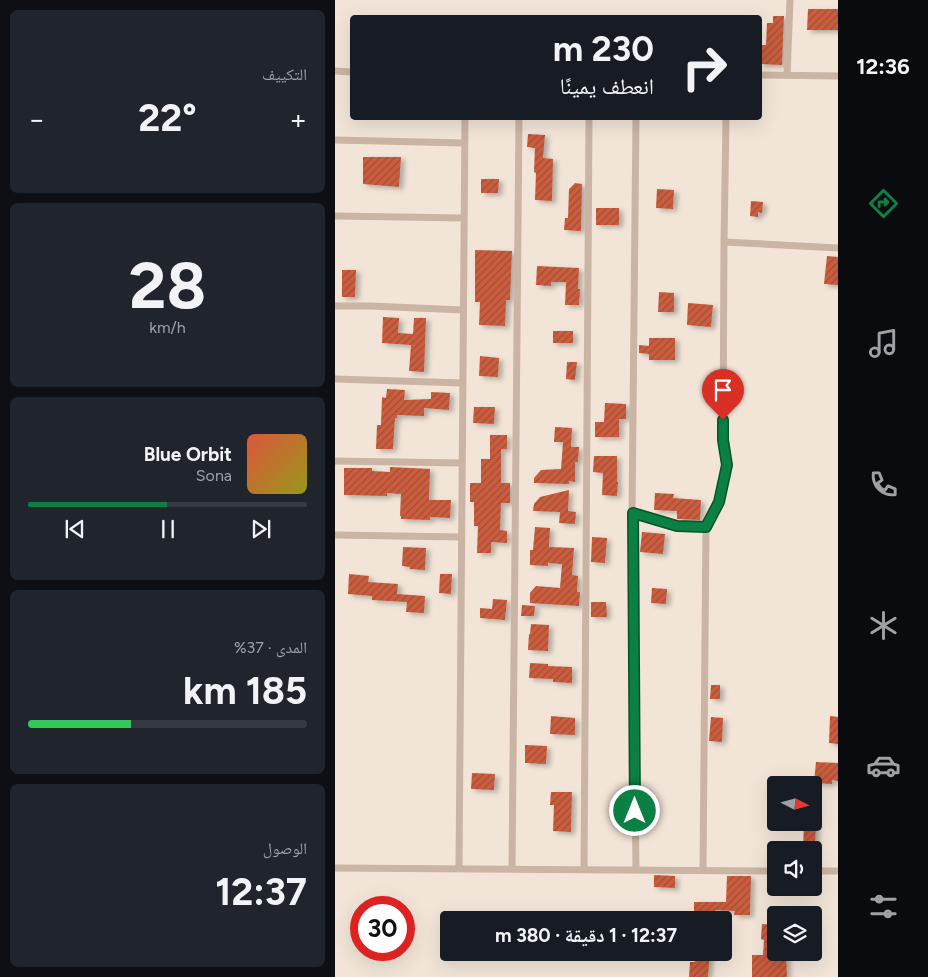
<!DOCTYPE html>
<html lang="ar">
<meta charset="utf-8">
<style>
body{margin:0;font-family:Figtree,"Noto Naskh Arabic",sans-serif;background:#20242c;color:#f1f3f6;direction:rtl;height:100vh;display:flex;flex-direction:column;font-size:19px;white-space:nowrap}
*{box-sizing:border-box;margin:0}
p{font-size:16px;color:#9ea1a6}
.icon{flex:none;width:28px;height:28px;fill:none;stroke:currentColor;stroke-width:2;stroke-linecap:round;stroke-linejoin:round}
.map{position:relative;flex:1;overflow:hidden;direction:ltr}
.side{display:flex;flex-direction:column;gap:10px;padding:10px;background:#0d0f14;width:335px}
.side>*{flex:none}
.banner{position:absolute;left:15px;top:15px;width:412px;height:105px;border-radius:5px;box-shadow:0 5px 20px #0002;direction:rtl;background:#171b24;color:#f1f3f6;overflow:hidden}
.needle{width:32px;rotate:96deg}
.controls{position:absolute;left:432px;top:776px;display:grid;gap:10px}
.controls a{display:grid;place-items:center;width:55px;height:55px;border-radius:5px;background:#171b24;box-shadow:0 5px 20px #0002;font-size:25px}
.speed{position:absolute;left:15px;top:896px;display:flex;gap:10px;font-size:25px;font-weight:700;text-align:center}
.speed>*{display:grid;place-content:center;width:65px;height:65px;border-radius:50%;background:#171b24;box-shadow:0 5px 20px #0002;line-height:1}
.speed .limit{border:8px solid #d22;background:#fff;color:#111}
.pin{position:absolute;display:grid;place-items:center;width:42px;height:42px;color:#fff;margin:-51px -21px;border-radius:50% 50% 50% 0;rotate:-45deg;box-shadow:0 0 5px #0007}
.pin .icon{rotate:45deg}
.me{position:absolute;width:55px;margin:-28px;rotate:0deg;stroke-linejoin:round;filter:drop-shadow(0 0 4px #0008)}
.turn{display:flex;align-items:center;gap:18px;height:105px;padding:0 25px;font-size:22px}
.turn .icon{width:65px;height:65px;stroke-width:2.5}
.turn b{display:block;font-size:35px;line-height:42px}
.big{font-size:38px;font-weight:700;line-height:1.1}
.side .card{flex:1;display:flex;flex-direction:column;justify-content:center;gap:8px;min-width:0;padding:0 18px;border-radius:8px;background:#20242c}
.side .dial{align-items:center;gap:0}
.dial b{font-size:65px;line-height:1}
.song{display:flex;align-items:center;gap:15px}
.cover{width:60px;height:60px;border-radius:8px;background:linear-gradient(135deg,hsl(10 70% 55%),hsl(60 70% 35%))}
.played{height:5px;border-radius:2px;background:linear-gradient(90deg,#0b8043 50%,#363941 50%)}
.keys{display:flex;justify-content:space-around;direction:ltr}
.heat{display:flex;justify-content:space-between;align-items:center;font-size:28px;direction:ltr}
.charge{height:8px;border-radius:4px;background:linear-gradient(90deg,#34c759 37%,#363941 0)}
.trip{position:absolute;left:105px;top:911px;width:292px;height:50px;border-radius:5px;background:#171b24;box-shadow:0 5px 20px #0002;font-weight:700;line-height:50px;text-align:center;direction:rtl}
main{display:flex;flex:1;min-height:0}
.menu{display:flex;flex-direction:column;width:90px;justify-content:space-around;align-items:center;background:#090b0e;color:#9ea1a6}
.menu .icon{width:35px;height:35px}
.menu .selected{color:#0b8043}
.menu b{font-size:22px;color:#f1f3f6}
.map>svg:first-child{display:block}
.building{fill:url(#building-hatch);filter:url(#shadow)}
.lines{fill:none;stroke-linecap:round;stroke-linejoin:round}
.minor{stroke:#cab4a4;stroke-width:7}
.route-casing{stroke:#07532c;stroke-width:12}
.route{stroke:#0b8043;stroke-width:9}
</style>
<main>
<nav class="menu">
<b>12:36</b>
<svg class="icon selected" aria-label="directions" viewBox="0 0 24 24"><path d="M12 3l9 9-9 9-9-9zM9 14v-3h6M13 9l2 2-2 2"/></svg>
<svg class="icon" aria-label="music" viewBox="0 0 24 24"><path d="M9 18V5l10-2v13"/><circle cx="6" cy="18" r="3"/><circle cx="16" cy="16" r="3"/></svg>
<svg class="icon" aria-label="phone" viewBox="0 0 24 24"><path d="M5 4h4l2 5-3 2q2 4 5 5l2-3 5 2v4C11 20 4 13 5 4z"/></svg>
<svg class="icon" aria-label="climate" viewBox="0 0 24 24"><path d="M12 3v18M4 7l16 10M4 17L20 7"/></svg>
<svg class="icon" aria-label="car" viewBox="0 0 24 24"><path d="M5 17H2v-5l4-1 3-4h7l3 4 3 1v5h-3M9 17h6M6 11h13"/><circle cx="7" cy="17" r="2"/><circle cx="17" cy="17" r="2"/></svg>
<svg class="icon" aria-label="filters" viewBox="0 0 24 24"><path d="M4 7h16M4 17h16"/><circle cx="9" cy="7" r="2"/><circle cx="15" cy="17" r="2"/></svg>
</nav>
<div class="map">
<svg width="503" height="977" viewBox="0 0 503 977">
<defs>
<pattern id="building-hatch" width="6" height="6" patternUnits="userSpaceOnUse" patternTransform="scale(1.25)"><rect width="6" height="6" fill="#c95d3e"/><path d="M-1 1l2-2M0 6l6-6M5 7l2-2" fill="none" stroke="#a44d34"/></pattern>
<filter id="shadow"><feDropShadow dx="4" dy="2.5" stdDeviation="2.5" flood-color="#0004"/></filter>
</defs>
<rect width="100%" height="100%" fill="#f2e5d8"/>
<path class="building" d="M473 9H503V30H472Z
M438 16H449L447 65 425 64V45H431L432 23H438Z
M193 134 210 135 208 158 218 159 217 201 200 200 201 173 199 172 200 148 192 147Z
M28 157H66L64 187 28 184Z
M146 179H164L163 193H146Z
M240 183 247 184 246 231 229 230 230 218H233L234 189Z
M322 189 339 190 338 209 321 208Z
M416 201 428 202 427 213 423 212V217L415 216Z
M261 208H284V225H261Z
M140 250 177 251 175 300H171L170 326 144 325 145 302H140Z
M492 256 503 257V285L489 284Z
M202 266 244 268 243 289H245L244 305H230L231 282H216V286L201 285Z
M7 270H21L20 297H7Z
M324 292 339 293V312H323Z
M353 303 378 305 376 327 352 325Z
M48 317 64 318 63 333 78 334 79 318H91L89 372 74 371 76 345 47 343Z
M218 331H238V343H218Z
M314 338H340V360H314V354L304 353V345L314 346Z
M145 356 164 358 163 377 144 376Z
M232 362H242L240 380 231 379Z
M52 389 70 390 69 400 96 399V392L115 393 114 410 89 408V416L62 415V418H60L58 449H41L42 425H46L47 397 51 398Z
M270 403 291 404V419H284V437H260V422H269Z
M139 407H160L159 424 138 423Z
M220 427 237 428 236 447H244L243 462H240V482L234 481V484L199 483V478L206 470 226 469 228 442H219Z
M155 435H172V449H166V483H175V503H166L165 530 172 531V543L156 542V553H142L143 526H139V502H135V483H146V459H155Z
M259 456H282V482H283L282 496 267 495 268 473 258 472Z
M55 467 95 469 94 500H116L115 518 95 517V520L66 519V516H65L66 494 52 493V496L9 495V468H37V471L55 472Z
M234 490 233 511 241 512 240 524 224 523 225 512 198 511 199 504 205 497Z
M320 493 339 494 338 498 366 500 365 520 342 519V511L319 510Z
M200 527 215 528 214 547 239 548 237 575 243 576 242 592H245L244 606 195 603V593L201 586 225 588 227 564 213 563V566L195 565V550H198Z
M307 532 330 534 328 554 305 552Z
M257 537 272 538 270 563 256 562Z
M68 547 91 548 90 570 75 569V567L67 566Z
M14 574 34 576 33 582 63 584 62 594 90 596 89 613 71 612 72 602 37 600V596L13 594Z
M105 574H117L116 594 104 593Z
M317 588 332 589 331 604 316 603Z
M158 599 172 600 170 620 145 618V608L157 609Z
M256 602H271L272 617H256Z
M187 605 200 606 199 616H186Z
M196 624 214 625 213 651 193 650 194 634H195Z
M195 663 213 664V666L237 667V683L218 682V679L194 678Z
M376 685H385V699H375Z
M216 716 240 718V735L215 734Z
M495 716 503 717V744L494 743Z
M376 717 388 718 387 742 374 741Z
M190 745 212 746 211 764 190 763Z
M481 762 503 763V781L497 780V784L479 783Z
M137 773 160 774 159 790 136 789Z
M216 792H237L236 832 218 831 219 805H215Z
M469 822H481L480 850H468Z
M319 875 340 876V888L319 887Z
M392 876H416L415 915H399L400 911 380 910V914H359V902H391Z
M427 924 441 925V955L451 954 452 977H417V955H428L429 940 426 939Z
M360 952H375L373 977H354L355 962H360Z"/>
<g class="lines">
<path class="minor" d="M0 71 18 72
M425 75 503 76
M452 75 455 0
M301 118 297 513 301 870
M0 140 129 143
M0 216 129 218
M389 242 503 248
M0 306H36L128 310
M0 379 128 383
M0 461 127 463
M297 513 342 526 371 527
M0 535 126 537
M0 868 441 871
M124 869 130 118
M177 869 184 118
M249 870 254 118
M368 870 371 527 384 502 392 465 388 440 389 242 391 118
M479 871H503"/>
</g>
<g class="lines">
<defs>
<path id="route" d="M300 811 298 513 342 526 371 527 384 502 392 465 388 440V420"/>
</defs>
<use href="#route" class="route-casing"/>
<use href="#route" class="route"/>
</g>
</svg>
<div class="controls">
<a><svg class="needle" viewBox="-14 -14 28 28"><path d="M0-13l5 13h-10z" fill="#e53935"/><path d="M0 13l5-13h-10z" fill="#9ea1a6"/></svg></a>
<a><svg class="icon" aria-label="sound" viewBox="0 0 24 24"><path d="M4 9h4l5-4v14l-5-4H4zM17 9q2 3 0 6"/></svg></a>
<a><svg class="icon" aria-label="layers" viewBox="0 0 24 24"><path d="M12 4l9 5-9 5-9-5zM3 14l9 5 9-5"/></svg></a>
</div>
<div class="speed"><div class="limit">30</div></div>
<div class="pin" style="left:388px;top:420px;background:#d93025"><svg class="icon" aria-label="arrive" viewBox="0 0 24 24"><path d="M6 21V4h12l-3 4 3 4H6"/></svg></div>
<svg class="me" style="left:300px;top:811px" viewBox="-20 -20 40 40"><circle r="17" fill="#0b8043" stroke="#fff" stroke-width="3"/><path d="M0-11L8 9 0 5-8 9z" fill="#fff"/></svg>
<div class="trip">12:37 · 1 دقيقة · 380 m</div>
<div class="banner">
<div class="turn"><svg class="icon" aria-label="right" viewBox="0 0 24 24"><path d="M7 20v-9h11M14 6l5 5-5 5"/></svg><div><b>230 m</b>انعطف يمينًا</div></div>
</div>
</div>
<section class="side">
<div class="card"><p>التكييف</p>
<div class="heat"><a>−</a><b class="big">22°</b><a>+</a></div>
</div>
<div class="card dial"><b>28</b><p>km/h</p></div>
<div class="card">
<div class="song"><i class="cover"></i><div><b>Blue Orbit</b><p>Sona</p></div></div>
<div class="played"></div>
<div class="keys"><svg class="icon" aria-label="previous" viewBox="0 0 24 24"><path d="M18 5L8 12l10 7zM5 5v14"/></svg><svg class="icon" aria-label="pause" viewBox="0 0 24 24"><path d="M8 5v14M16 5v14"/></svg><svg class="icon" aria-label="next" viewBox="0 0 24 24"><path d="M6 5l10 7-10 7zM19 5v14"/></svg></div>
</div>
<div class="card"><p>المدى · 37%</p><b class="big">185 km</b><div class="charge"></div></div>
<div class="card"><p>الوصول</p><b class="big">12:37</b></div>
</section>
</main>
